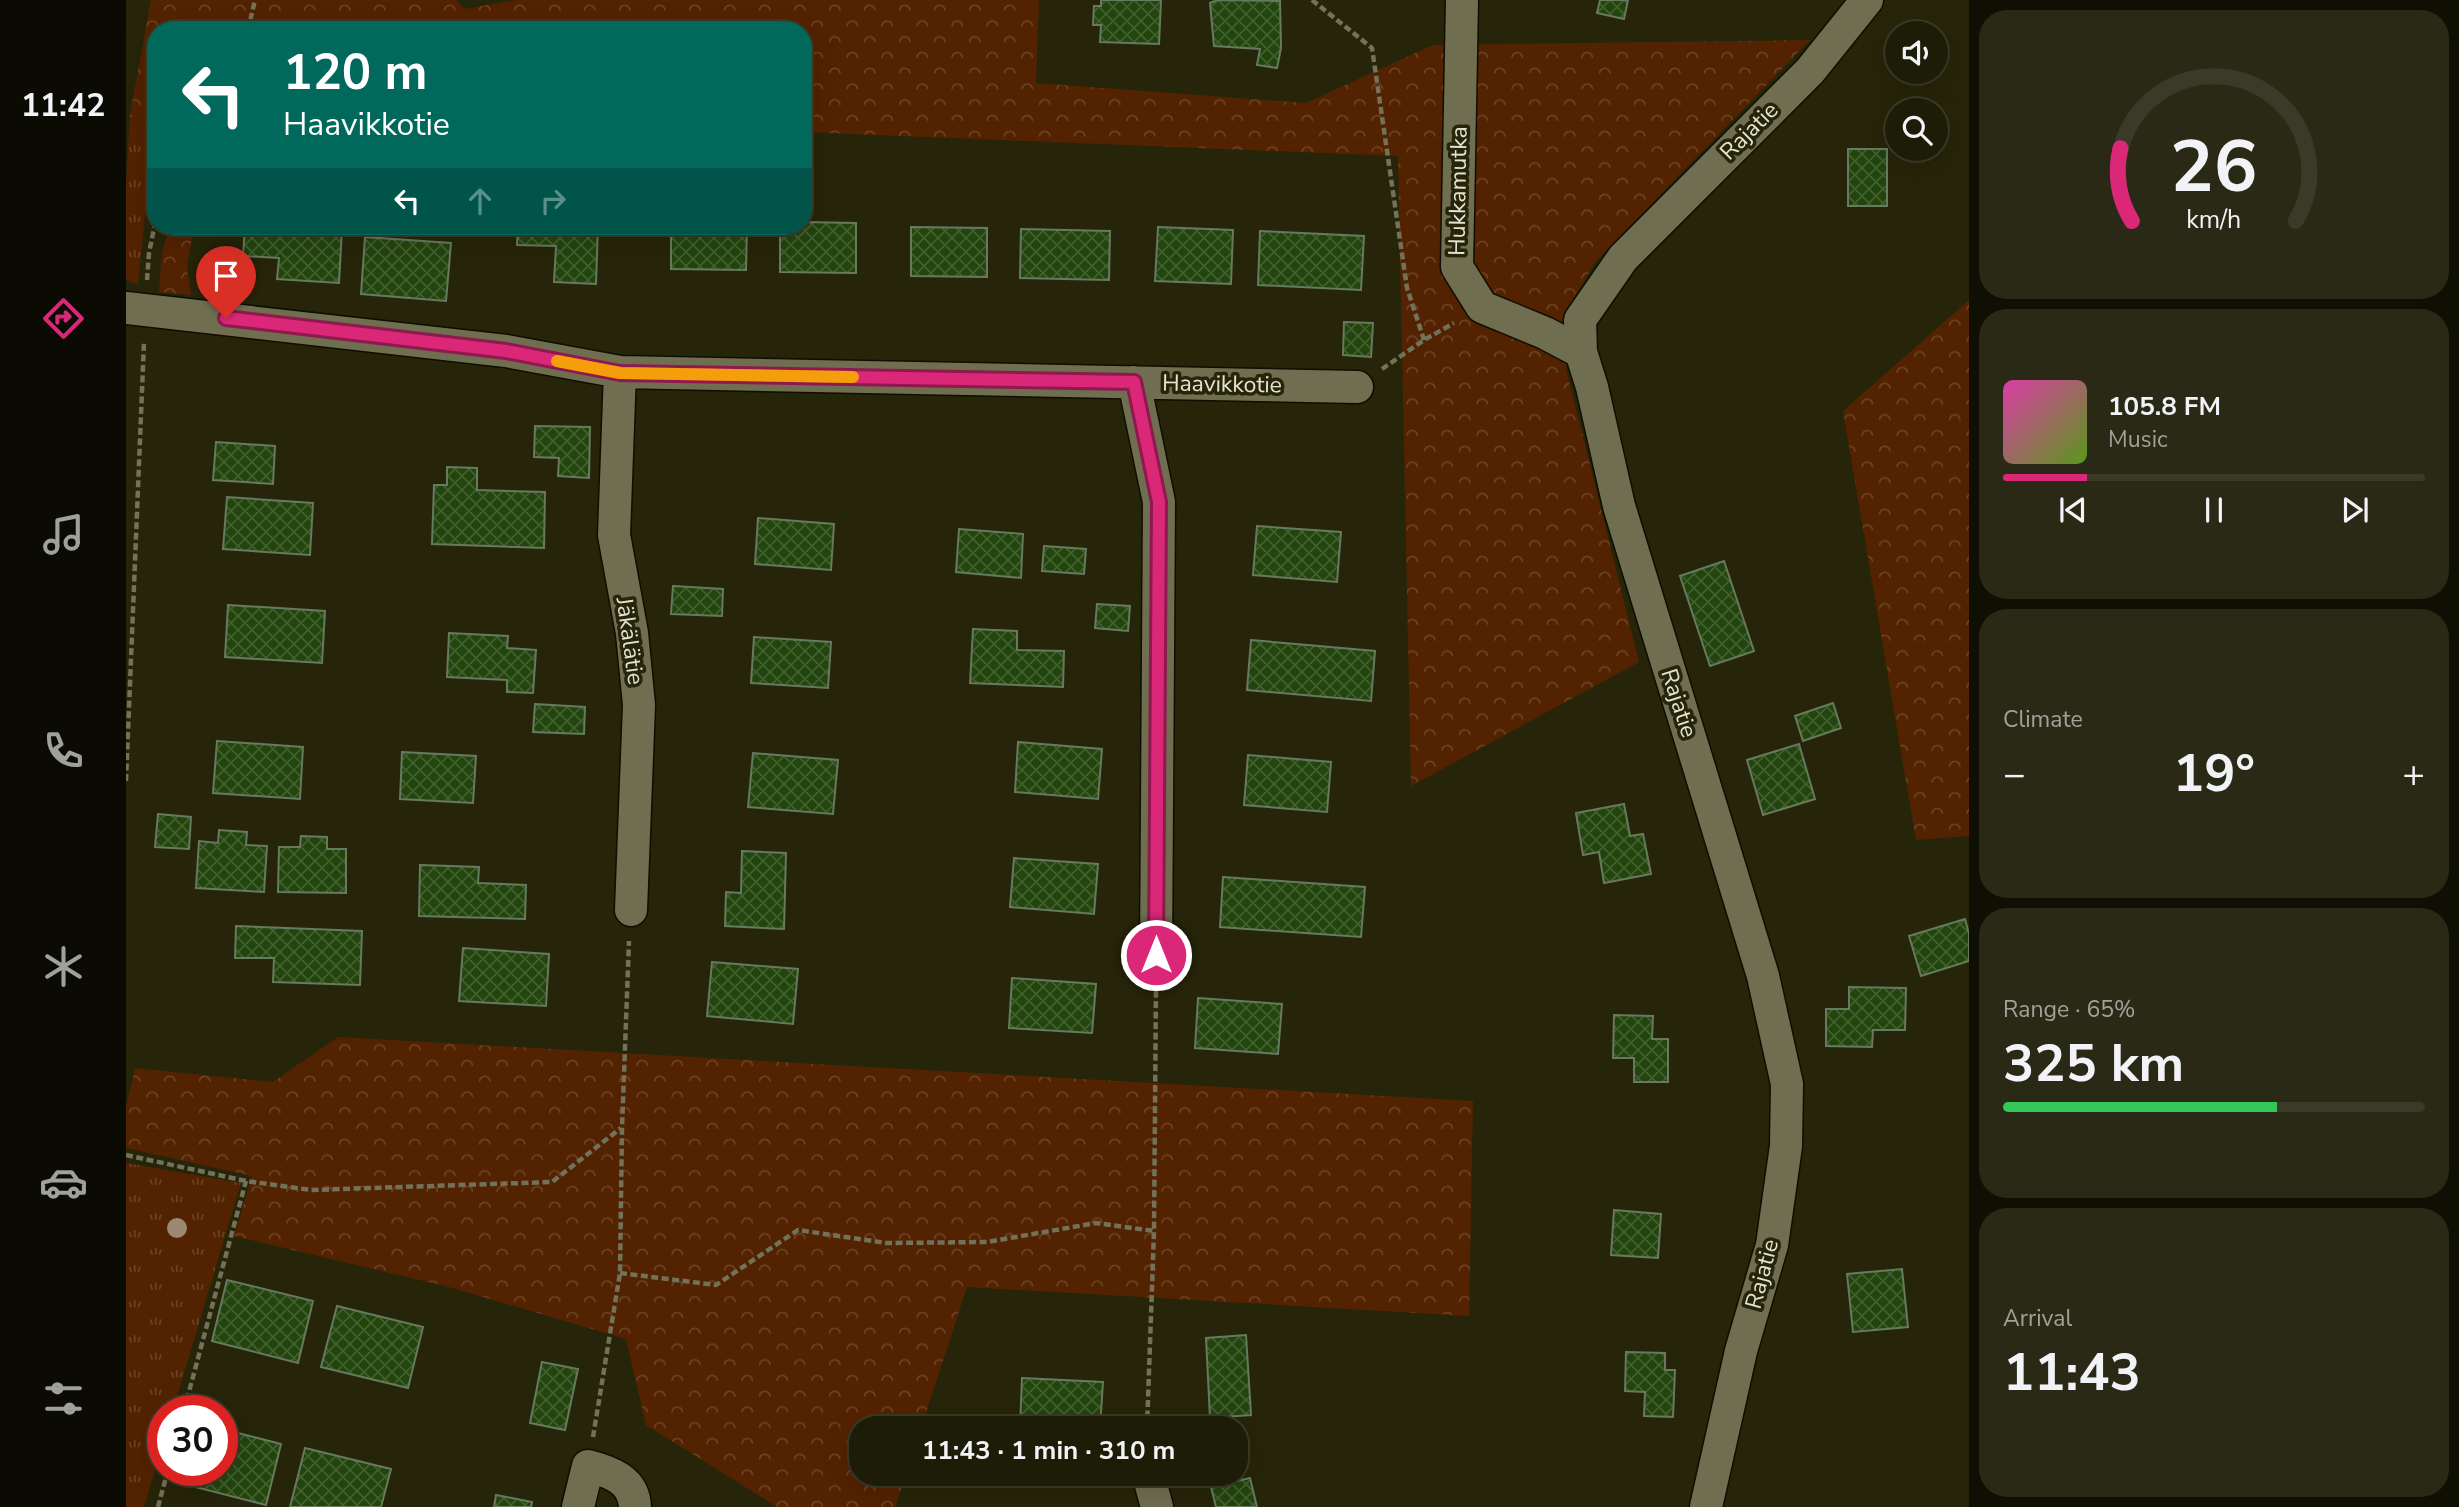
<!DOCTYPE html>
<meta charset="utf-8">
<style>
body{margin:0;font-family:"Nunito Sans",sans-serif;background:#292915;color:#f1f3f6;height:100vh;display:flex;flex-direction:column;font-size:26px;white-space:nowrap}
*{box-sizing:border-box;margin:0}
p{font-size:23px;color:#a0a19b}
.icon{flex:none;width:38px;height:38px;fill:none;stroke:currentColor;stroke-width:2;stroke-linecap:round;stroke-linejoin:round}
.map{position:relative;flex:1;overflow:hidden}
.details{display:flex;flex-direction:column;gap:10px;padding:10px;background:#0f0f04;width:490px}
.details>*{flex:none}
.guide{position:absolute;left:21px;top:21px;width:665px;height:214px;border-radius:28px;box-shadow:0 7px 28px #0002,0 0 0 2px #3a3a28;background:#00695c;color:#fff;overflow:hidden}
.buttons{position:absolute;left:1759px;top:21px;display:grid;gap:14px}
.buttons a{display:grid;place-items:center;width:63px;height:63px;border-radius:50%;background:#1c1c07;box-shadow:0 7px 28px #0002,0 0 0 2px #3a3a28;font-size:35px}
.speed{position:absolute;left:21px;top:1395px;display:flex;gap:14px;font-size:35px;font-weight:700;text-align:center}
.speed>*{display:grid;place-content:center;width:91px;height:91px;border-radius:50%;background:#1c1c07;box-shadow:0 7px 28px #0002,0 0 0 2px #3a3a28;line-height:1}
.speed .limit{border:10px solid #d22;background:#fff;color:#111}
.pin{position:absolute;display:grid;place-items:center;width:60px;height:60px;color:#fff;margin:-72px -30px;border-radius:50% 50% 50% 0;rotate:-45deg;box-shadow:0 0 7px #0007}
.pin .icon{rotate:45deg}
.me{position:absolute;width:77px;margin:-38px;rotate:0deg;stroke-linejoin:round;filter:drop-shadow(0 0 5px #0008)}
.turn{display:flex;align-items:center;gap:24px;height:147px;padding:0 21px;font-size:32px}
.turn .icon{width:91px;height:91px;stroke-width:2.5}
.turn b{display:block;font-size:49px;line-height:60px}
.lanes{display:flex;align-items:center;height:66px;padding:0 21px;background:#0003;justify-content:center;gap:35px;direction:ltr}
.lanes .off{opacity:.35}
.big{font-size:52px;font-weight:700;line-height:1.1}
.details .tile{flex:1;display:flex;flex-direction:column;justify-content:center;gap:10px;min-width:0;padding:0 24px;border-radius:28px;background:#292915}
.details .dial{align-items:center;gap:0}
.dial svg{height:182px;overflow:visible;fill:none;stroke:#3a3a28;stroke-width:7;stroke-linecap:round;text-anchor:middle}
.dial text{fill:#f1f3f6;stroke:none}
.song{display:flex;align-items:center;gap:21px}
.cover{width:84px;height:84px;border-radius:10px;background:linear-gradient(135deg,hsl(320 70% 55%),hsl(90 70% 35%))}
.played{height:7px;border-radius:4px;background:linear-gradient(90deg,#db2777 20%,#3a3a28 20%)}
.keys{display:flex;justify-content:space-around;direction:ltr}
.heat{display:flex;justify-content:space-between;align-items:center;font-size:38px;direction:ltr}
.charge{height:10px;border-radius:5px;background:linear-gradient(90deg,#34c759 65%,#3a3a28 0)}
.trip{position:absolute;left:723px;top:1416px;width:399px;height:70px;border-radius:28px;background:#1c1c07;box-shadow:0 7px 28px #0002,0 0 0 2px #3a3a28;font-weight:700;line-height:70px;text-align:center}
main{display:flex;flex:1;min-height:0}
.tabs{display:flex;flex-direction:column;width:126px;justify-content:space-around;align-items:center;background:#0b0b03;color:#a0a19b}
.tabs .icon{width:49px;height:49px}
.tabs .active{color:#db2777}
.tabs b{font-size:32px;color:#f1f3f6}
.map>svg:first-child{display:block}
.grass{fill:url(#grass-tufts)}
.forest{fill:url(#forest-crowns)}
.building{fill:url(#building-cross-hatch);stroke:#67795f;stroke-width:2}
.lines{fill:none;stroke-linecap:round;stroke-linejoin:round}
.minor-casing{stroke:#0f0e00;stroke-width:35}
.path{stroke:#72725a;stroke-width:4.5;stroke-dasharray:7 3.5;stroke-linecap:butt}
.minor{stroke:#6f6e51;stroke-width:32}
.tree{fill:#9d8972}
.route-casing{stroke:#8e194d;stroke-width:18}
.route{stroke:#db2777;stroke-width:12}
.slow{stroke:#f59e0b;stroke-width:12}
.labels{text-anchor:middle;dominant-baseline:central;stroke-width:7;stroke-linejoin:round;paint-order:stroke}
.street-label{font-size:23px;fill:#e3e3d2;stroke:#262509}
</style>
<main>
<nav class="tabs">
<b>11:42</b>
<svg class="icon active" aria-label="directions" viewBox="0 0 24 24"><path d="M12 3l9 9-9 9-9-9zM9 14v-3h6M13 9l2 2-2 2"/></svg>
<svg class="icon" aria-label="music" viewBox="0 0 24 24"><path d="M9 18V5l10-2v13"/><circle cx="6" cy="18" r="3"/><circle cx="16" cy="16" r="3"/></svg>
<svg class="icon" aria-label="phone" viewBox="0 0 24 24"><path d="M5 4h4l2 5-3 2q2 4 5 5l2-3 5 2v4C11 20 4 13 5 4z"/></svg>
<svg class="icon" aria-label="climate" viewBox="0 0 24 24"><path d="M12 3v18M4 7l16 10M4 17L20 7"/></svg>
<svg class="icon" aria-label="car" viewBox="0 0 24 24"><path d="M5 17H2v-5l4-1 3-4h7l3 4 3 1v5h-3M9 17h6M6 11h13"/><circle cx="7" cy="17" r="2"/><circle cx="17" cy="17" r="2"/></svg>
<svg class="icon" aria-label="filters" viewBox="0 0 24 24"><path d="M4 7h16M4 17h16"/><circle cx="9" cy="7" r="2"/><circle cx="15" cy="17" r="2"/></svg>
</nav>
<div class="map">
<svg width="1843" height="1507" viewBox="0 0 1843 1507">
<defs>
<pattern id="grass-tufts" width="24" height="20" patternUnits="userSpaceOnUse" patternTransform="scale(1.75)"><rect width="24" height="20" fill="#532200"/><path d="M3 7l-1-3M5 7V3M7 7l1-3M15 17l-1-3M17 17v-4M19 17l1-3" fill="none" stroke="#6c4224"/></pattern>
<pattern id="forest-crowns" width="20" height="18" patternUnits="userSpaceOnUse" patternTransform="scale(1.75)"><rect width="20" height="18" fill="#532200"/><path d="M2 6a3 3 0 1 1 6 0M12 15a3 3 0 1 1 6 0" fill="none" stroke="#6c4224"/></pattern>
<pattern id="building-cross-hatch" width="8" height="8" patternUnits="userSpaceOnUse" patternTransform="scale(1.75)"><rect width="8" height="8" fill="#22440d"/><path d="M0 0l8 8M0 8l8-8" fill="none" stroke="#425f2f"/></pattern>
</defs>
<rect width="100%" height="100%" fill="#262509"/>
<path class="grass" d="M4 114 30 130V184L19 214 12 284 4 282 0 278V183Z
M0 1163 115 1183 47 1410H37V1444L18 1507H0Z"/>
<path class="forest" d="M25 0H330L339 9 390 0H913L910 83 1180 103 1307 45 1684 40 1469 262 1445 303 1440 369 1513 662 1285 786 1272 156 677 132V30H30V130L4 114Z
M44 226H68L61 267 65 295 33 292 36 252Z
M1843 300V836L1790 840 1717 411Z
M212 1037 1347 1101 1343 1316 841 1287 795 1428H735V1474H780L769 1507H651L520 1425 500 1339 323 1287 108 1236 126 1176 0 1148V1107L9 1068 147 1082Z"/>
<path class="building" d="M975 0H1035L1033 44 974 42 975 25H967L968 6H975Z
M1091 0 1154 1 1155 48 1151 68 1131 65 1134 49 1088 46 1084 3Z
M1474 0H1502L1498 19 1471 13Z
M1722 149H1761V206H1722Z
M677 222 730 223V273L654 272V226H677Z
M119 226 216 228 213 283 151 279 153 258 117 256Z
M392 226H472L470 284 428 282 430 246 391 245Z
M545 226H621L620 270 545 269Z
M785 227 861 228V277L785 276Z
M1032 227 1107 230 1105 284 1029 281Z
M895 229 984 231 983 280 894 278Z
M1134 231 1238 236 1235 290 1132 285Z
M239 237 325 243 320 301 235 294Z
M1218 322 1247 323 1245 357 1217 355Z
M409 426 464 427 463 478 432 476 433 458 408 457Z
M90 442 149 446 147 484 87 480Z
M321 467 351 468V490L419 492 418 548 306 544 308 485H321Z
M101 497 187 503 184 555 97 549Z
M632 518 708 524 705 570 629 564Z
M1131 526 1215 532 1211 582 1127 575Z
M833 529 897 534 895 578 830 572Z
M918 546 960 549 958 574 916 571Z
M1598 561 1628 651 1584 666 1554 576Z
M547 586 597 589 596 616 545 614Z
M971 604 1004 606 1002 631 969 628Z
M102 605 199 611 196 663 99 657Z
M847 629 891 631V650L938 651 937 687 844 683Z
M323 633 382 636 381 648 410 650 407 693 381 692V680L321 677Z
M628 637 705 642 702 688 625 683Z
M1125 640 1249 651 1245 701 1121 690Z
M1707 703 1715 728 1677 741 1669 716Z
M409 704 459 707 458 734 407 732Z
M91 741 177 747 174 799 87 793Z
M892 742 976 749 972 799 889 792Z
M1673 744 1689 799 1637 815 1621 760Z
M276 752 350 756 347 803 274 799Z
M627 753 712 760 707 814 622 807Z
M1122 755 1205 762 1201 812 1118 805Z
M1498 804 1504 836 1517 834 1525 874 1478 883 1473 852 1457 855 1450 813Z
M32 814 65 817 63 849 29 847Z
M93 830 121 832 120 845 141 846 138 892 70 888 73 841 92 843Z
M175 836 201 837V849H220V893L152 892 153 847H174Z
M616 851 660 853 658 929 599 926 600 892 615 893Z
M888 858 972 864 968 914 884 907Z
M294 865 353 867 352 883 400 885 399 919 293 916Z
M1097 877 1239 887 1235 937 1094 927Z
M1839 919 1843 934V961L1795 976 1783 936Z
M110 926 236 931 234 985 147 982 148 958H109Z
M337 948 423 954 420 1006 333 1001Z
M586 962 672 969 667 1024 581 1016Z
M886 978 970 984 966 1033 883 1028Z
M1723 987 1780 988 1779 1030H1747L1746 1047 1700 1046V1009H1723Z
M1072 998 1156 1004 1152 1054 1069 1048Z
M1488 1015 1527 1016 1526 1039H1542V1082H1508V1058H1487Z
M1488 1210 1535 1214 1532 1258 1485 1255Z
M1776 1269 1782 1327 1727 1332 1721 1274Z
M101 1280 187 1301 172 1363 86 1341Z
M211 1306 297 1327 282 1388 195 1367Z
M1120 1335 1125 1415 1084 1418 1080 1338Z
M1500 1352 1539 1353V1370H1549L1547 1417 1518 1416 1519 1392 1499 1391Z
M416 1362 452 1369 439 1430 404 1423Z
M896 1378 977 1382 974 1428H894Z
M96 1429 155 1444 140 1505 54 1483 57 1470H96Z
M179 1448 265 1469 255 1507H164Z
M1124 1478 1131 1507H1090L1085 1487Z
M370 1495 406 1502 405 1507H368Z"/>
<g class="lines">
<defs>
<path id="minor" d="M1336 0 1331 267 1356 307 1419 333 1455 352
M0 308 380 351 494 372 1231 387
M494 372 488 535 506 633 513 705 505 910
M1008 382 1033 502 1030 955
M1022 1474 1031 1507
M452 1507 462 1466C485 1472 508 1480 509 1507
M1580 1507 1615 1351 1646 1245 1660 1146 1661 1084 1637 976 1493 506 1466 387 1455 352 1454 320 1497 258 1684 71 1741 0"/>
</defs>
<use href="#minor" class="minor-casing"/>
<path class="path" d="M1186 0 1246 48 1281 288 1298 340
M122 30 129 0
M21 280 23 253 30 219
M1256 369 1298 340 1328 323
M0 781 18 342
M0 1155 120 1181 185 1190 426 1182 495 1128
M494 1273 590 1285 672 1230 760 1243 861 1242 970 1223 1028 1231
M58 1410 120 1181
M1021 1428 1028 1231 1030 985
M467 1437 494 1273 496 1128 503 941
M32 1507 42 1470"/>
<use href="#minor" class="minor"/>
</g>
<circle class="tree" cx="51" cy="1228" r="10"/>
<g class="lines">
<defs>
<path id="route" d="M100 318 380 351 494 373 1008 382 1033 502 1030 955"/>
</defs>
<use href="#route" class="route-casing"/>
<use href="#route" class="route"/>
<path class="slow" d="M431 361 494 373 727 377"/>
</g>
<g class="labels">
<g class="street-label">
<text transform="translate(1623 131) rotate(-45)">Rajatie</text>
<text transform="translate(1332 191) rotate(-89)">Hukkamutka</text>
<text transform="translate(1096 384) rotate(1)">Haavikkotie</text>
<text transform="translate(504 641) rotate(82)">Jäkälätie</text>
<text transform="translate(1553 703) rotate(72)">Rajatie</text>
<text transform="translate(1636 1274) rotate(-75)">Rajatie</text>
</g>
</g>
</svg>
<div class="buttons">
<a><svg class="icon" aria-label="sound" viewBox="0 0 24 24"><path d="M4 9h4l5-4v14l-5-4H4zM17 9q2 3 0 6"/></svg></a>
<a><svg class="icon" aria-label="search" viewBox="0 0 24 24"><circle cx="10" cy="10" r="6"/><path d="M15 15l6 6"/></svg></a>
</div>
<div class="speed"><div class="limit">30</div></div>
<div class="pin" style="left:100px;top:318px;background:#d93025"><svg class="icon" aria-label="arrive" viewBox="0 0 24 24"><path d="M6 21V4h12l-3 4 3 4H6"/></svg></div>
<svg class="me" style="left:1030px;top:955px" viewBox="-20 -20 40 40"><circle r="17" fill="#db2777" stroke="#fff" stroke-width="3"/><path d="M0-11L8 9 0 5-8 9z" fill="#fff"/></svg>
<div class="trip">11:43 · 1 min · 310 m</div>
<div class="guide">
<div class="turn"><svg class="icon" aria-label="left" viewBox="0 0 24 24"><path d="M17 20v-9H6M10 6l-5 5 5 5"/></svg><div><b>120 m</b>Haavikkotie</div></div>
<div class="lanes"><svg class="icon" aria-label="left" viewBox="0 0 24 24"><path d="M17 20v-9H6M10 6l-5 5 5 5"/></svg><svg class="icon off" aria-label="ahead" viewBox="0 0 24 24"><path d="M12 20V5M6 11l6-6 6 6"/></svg><svg class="icon off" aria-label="right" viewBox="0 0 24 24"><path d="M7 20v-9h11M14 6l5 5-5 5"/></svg></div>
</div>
</div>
<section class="details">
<div class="tile dial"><svg viewBox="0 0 100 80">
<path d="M14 69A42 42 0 1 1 86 69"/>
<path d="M14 69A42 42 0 0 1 9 37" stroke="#db2777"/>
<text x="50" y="56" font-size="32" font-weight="700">26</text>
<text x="50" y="72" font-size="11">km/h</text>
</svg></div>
<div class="tile">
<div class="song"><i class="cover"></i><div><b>105.8 FM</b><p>Music</p></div></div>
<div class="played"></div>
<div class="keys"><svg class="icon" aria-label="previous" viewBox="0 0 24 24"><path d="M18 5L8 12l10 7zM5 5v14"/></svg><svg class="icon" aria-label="pause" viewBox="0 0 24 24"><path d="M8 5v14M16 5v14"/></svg><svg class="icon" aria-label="next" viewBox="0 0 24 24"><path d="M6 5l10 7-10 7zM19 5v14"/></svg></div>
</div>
<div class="tile"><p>Climate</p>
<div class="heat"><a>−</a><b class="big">19°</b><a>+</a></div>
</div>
<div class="tile"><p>Range · 65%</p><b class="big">325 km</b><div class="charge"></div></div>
<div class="tile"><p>Arrival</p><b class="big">11:43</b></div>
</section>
</main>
